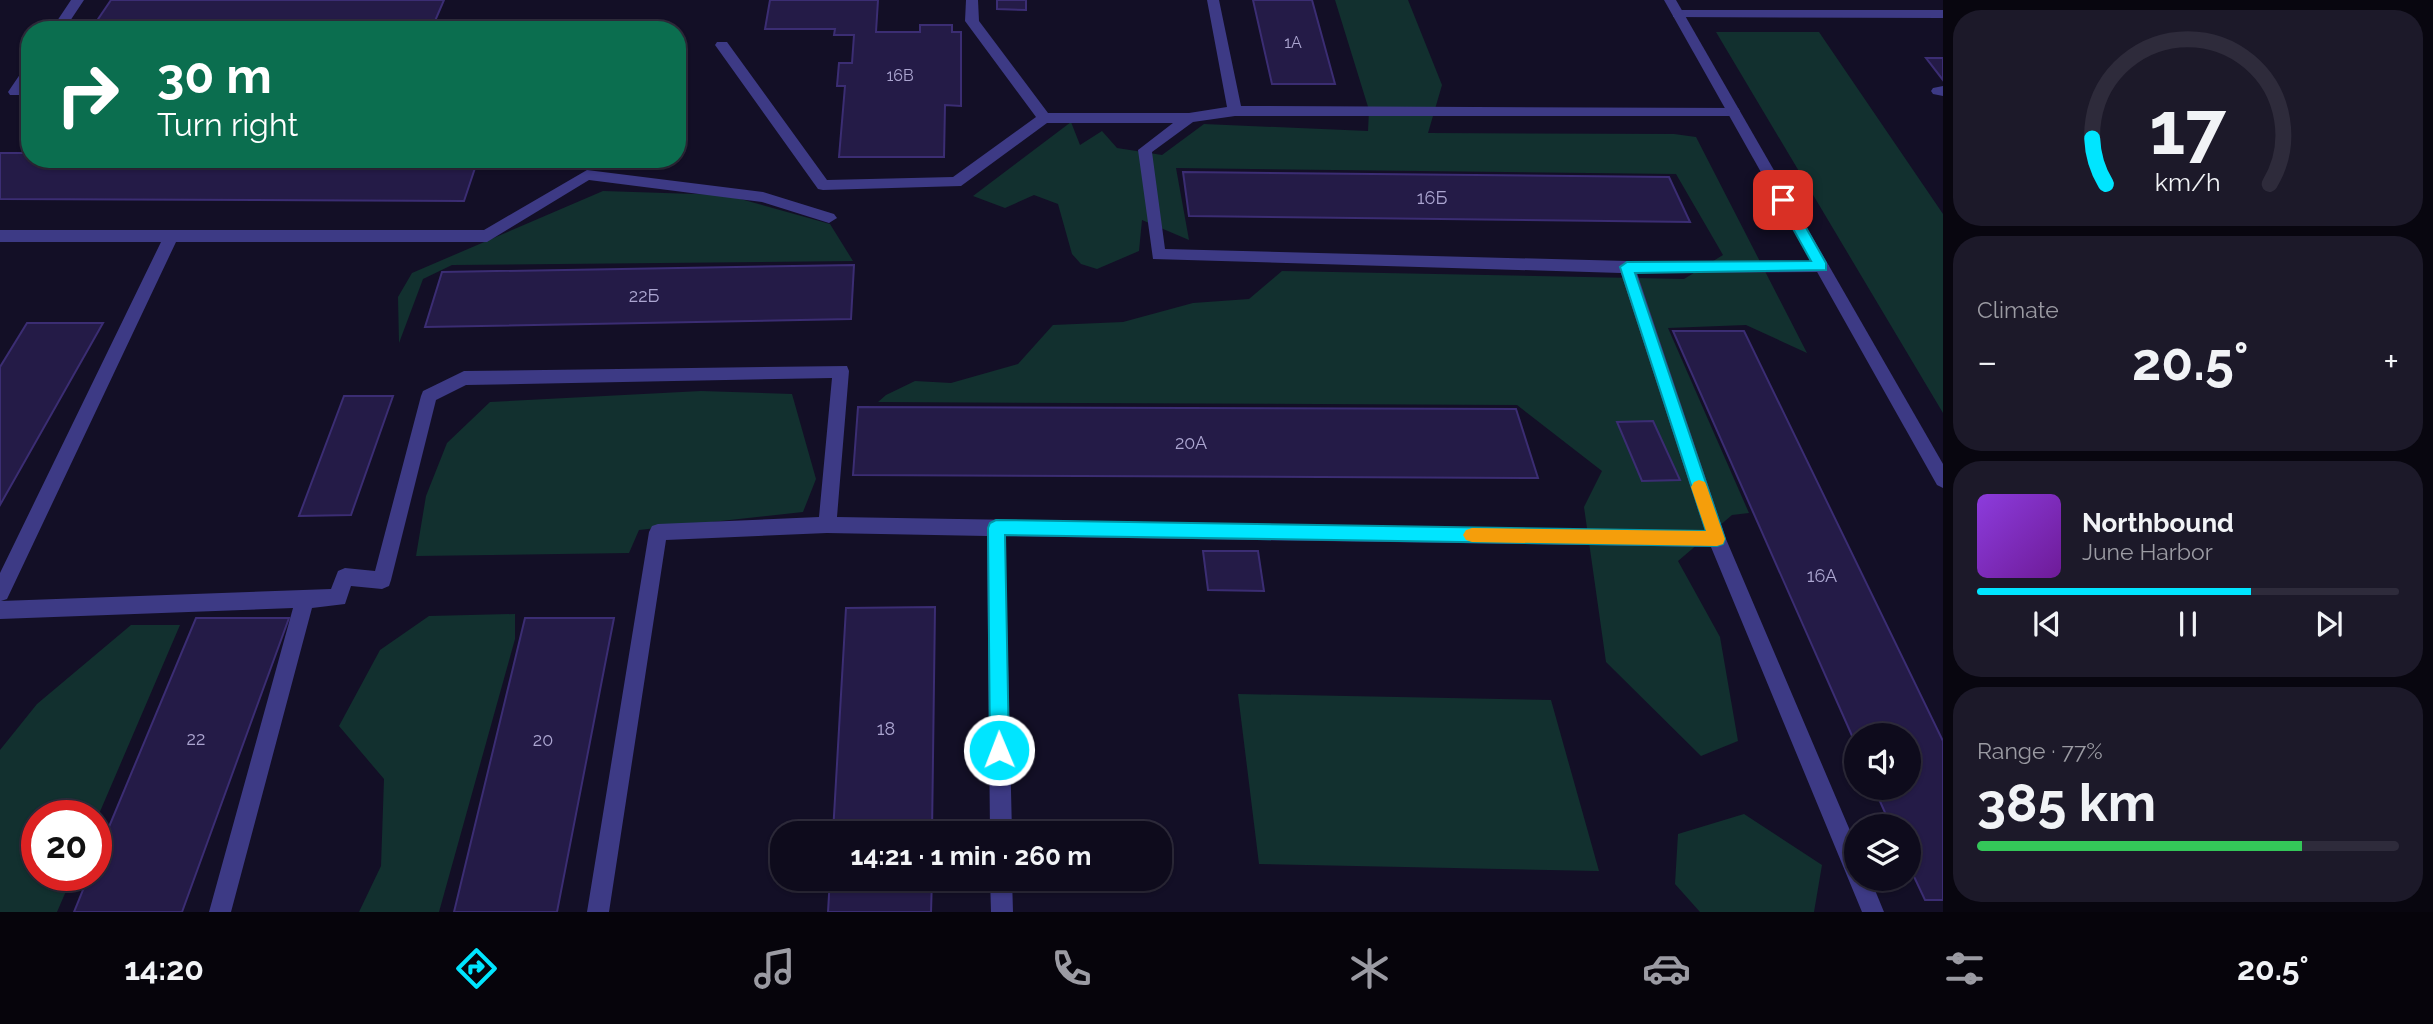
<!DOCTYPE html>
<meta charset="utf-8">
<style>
body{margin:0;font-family:Raleway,sans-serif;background:#1c1929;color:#f1f3f6;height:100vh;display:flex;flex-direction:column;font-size:26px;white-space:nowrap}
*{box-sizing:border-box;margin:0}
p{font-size:23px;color:#9b9ba3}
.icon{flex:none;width:38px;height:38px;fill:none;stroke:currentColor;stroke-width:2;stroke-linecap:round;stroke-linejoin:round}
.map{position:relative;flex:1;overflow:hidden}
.sheet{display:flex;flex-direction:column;gap:10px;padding:10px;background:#08060f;width:490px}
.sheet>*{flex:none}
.guide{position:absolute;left:21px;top:21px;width:665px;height:147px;border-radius:28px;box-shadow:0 2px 5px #0004,0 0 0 2px #2e2b3b;background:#0b6e4f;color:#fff;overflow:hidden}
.buttons{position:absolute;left:1844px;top:723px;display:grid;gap:14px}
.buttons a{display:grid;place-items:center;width:77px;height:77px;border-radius:50%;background:#0e0b1c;box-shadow:0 2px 5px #0004,0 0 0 2px #2e2b3b;font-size:35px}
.speed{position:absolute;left:21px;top:800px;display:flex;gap:14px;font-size:35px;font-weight:700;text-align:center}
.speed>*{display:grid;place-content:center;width:91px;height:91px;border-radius:50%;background:#0e0b1c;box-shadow:0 2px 5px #0004,0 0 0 2px #2e2b3b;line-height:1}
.speed .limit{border:10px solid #d22;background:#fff;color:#111}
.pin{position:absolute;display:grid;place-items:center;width:60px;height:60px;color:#fff;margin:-30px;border-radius:14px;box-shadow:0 4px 10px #0006}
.me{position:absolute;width:77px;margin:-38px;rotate:359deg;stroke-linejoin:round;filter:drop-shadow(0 0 5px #0008)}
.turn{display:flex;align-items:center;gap:24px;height:147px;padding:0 21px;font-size:32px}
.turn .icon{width:91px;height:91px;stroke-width:2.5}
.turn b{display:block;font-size:49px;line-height:60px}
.big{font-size:52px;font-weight:700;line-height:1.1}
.sheet .tile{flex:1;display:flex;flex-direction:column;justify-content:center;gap:10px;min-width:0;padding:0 24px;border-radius:28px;background:#1c1929}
.sheet .dial{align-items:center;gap:0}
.dial svg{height:182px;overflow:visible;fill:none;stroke:#2e2b3b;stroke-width:7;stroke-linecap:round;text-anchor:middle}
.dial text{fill:#f1f3f6;stroke:none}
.song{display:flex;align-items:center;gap:21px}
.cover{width:84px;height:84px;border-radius:10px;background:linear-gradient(135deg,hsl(270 70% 55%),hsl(280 70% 35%))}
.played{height:7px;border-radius:4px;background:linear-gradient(90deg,#00e5ff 65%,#2e2b3b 65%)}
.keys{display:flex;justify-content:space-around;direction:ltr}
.heat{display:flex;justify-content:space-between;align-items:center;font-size:38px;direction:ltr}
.charge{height:10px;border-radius:5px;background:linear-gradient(90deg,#34c759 77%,#2e2b3b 0)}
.trip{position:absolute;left:770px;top:821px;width:402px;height:70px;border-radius:28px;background:#0e0b1c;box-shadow:0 2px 5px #0004,0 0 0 2px #2e2b3b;font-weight:700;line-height:70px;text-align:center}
.dock{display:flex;height:112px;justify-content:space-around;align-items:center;background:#06040b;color:#9b9ba3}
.dock .icon{width:49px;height:49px}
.dock .on{color:#00e5ff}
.dock b{font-size:32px;color:#f1f3f6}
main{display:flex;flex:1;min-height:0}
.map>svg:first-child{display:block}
.green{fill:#12302f}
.building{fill:#241b47;stroke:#3b2d73;stroke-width:2}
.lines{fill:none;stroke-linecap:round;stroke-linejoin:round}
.lane{fill:#3d3a85;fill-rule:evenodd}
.street{fill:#3d3a85;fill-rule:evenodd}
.route{fill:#00e5ff;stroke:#0095a6;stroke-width:2}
.slow{fill:#f59e0b}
.labels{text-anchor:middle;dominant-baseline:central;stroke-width:7;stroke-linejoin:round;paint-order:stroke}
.far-number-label{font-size:16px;fill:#aca6d1}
.number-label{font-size:18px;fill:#aca6d1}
</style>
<main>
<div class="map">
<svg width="1943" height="912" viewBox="0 0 1943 912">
<rect width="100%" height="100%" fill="#130f26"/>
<path class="green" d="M1335 0H1408L1442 85 1428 133 1674 134 1696 137 1807 353 1746 325 1668 328 1749 513 1732 515 1678 561 1720 637 1738 741 1701 756 1606 662 1584 507 1602 471 1517 405 878 402 886 395 915 381 951 383 1018 364 1053 325 1123 322 1193 303 1249 299 1282 271 1684 279 1723 255 1676 174 1176 168 1189 240 1142 220 1139 251 1097 269 1081 264 1072 254 1058 204 1034 195 1005 208 973 196 1071 122 1080 145 1102 131 1117 148 1162 155 1204 124 1368 131 1369 110Z
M1716 32H1819L1943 214V413Z
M603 191 726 195 830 224 853 261 452 265 423 279 399 343 398 297 412 273Z
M701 391 792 394 816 479 803 512 639 530 629 553 416 556 426 496 447 443 490 402Z
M515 614V639L439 912H359L381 866 384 779 339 726 380 650 429 616Z
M131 625H180L96 821V816H37V875H73L57 912H0V750L37 704Z
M1238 694 1551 700 1599 871 1259 864Z
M1744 814 1822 865 1814 912H1700L1675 884 1678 834Z"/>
<path class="building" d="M111 0H444L432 28H92Z
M770 0H878L876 32H920V25H952V32H961V106L945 105 944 157H839L845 86H837L839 63H852L854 35H834L835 29H765Z
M997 0H1026V10L997 9Z
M1253 0H1312L1335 84H1272Z
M1926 58H1943V80Z
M0 153H30V159H478L464 201 0 199Z
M1183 172 1669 177 1690 222 1189 216Z
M854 265 851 319 425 327 442 272Z
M27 323H103L0 505V367Z
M1673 331H1744L1943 741V900H1925L1909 866V826H1891L1874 788H1909V735H1857V747Z
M344 396H393L351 515 299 516Z
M858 407 1516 409 1538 478 853 475Z
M1653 421 1680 480 1642 481 1617 422Z
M1203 551H1258L1264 591 1208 590Z
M935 607 932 833H833L846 608Z
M196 618H289L182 912H74L89 875H96V858Z
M525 618H614L557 912H454Z
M830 878H932L931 912H828Z"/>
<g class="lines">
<path class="lane" d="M71 0H84L64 30H51Z
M966 0H978L979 21 1048 113H1189L1227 107 1207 0H1219L1241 106 1738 108 1740 111 1733 116H1235L1193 122 1152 152 1165 249 1627 261 1826 262 1829 266 1826 270 1821 272 1637 273 1726 539 1857 847V878H1870L1884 912H1862L1711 547 1005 536 1012 833H990L987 536 827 533 666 540 609 912H587L649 532 652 526 658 524 819 517 832 378 466 385 436 400 391 580 389 586 382 589 351 586 345 604 312 608 231 912H209L293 608 0 619V573L161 242H0V230H484L587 170 763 192 834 214 837 218 829 223 762 202 589 180 487 242H176L7 599 1 601 331 589 338 571 345 568 375 571 421 396 423 391 464 371 847 366 849 371 837 517 1705 531 1621 273 1153 259 1138 150 1173 123H1047L961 186 823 190 818 189 715 45 717 42H727L827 180 953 177 1036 117 965 21Z
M1678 10H1943V18L1673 17V11Z
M30 66V81L20 95H10L8 92 25 67Z
M1943 86V96L1933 94 1931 91 1933 88Z
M990 878H1012L1013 912H991Z"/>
<path class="street" d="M1664 0H1676L1943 464V488L1937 485Z"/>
</g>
<path class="route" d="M1783 195 1788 196 1826 263V270L1635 273 1725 539 1723 544 1717 546 1005 535 1009 750 1006 756 999 759 993 756 990 750 988 528 990 523 996 520 1706 531 1620 267 1627 262 1811 261 1777 200Z"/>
<path class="slow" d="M1699 480 1705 482 1707 487 1725 539 1723 544 1717 546 1472 542 1466 540 1463 535 1466 530 1472 528 1706 531 1691 487 1694 482Z"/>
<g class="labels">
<g class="far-number-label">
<text x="1293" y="42">1А</text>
<text x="900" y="75">16В</text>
</g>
<g class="number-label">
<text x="1432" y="197">16Б</text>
<text x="644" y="295">22Б</text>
<text x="1191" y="442">20А</text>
<text x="1822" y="575">16А</text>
<text x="886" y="728">18</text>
<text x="196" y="738">22</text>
<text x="543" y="739">20</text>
</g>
</g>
</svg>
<div class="buttons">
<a><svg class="icon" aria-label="sound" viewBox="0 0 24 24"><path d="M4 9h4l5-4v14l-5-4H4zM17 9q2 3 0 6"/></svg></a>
<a><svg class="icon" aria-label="layers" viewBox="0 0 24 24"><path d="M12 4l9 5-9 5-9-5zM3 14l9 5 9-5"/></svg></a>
</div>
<div class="speed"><div class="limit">20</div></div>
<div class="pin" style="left:1783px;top:200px;background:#d93025"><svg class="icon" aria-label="arrive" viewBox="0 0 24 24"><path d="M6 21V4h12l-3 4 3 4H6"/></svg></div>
<svg class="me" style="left:999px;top:750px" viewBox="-20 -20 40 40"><circle r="17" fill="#00e5ff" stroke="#fff" stroke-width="3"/><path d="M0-11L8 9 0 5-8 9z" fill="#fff"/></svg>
<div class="trip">14:21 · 1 min · 260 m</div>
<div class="guide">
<div class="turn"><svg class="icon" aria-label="right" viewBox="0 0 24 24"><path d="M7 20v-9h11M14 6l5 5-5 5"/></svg><div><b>30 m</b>Turn right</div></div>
</div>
</div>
<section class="sheet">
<div class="tile dial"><svg viewBox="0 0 100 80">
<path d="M14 69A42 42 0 1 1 86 69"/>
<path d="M14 69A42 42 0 0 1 8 49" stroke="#00e5ff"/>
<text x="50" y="56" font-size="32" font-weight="700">17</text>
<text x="50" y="72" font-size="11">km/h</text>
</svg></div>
<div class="tile"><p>Climate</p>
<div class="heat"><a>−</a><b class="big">20.5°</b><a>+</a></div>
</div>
<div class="tile">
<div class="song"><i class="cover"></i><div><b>Northbound</b><p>June Harbor</p></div></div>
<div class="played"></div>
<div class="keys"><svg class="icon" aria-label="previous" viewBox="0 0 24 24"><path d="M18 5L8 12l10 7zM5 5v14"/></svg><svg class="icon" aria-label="pause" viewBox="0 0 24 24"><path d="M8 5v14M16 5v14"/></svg><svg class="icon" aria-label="next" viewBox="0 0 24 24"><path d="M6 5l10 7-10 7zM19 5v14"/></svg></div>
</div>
<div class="tile"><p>Range · 77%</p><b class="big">385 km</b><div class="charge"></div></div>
</section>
</main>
<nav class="dock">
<b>14:20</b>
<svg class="icon on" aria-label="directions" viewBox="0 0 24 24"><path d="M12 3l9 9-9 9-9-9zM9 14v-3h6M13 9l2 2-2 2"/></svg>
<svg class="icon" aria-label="music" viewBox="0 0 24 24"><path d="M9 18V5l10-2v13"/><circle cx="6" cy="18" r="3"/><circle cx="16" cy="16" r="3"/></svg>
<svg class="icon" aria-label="phone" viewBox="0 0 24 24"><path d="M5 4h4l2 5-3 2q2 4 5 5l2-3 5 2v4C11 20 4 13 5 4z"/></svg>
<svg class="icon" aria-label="climate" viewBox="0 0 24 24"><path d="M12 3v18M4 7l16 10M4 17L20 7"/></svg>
<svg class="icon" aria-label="car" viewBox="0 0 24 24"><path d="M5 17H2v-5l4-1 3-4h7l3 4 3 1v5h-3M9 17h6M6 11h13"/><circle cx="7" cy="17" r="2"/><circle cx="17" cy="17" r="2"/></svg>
<svg class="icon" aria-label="filters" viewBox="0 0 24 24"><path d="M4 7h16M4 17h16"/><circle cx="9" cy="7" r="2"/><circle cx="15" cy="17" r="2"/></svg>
<b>20.5°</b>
</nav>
